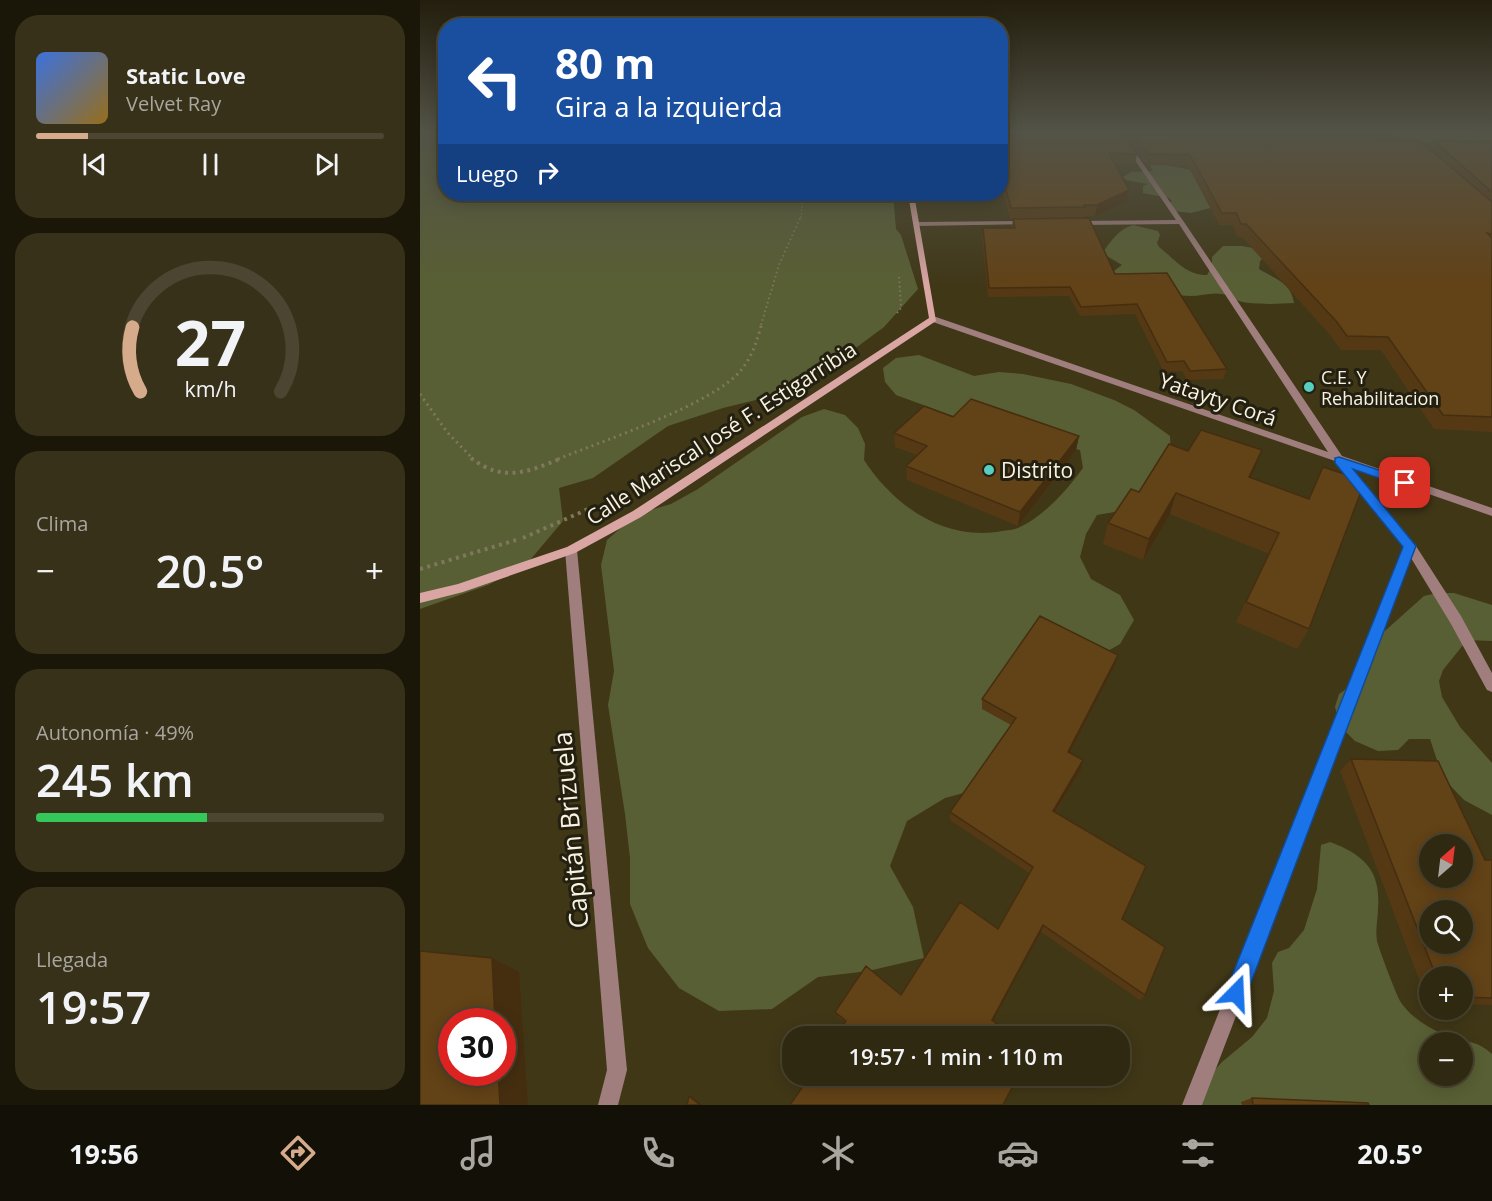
<!DOCTYPE html>
<html lang="es">
<meta charset="utf-8">
<style>
body{margin:0;font-family:"Open Sans",sans-serif;background:#38311a;color:#f1f3f6;height:100vh;display:flex;flex-direction:column;font-size:22px;white-space:nowrap}
*{box-sizing:border-box;margin:0}
p{font-size:20px;color:#a8a69f}
.icon{flex:none;width:33px;height:33px;fill:none;stroke:currentColor;stroke-width:2;stroke-linecap:round;stroke-linejoin:round}
.map{position:relative;flex:1;overflow:hidden}
.drawer{display:flex;flex-direction:column;gap:15px;padding:15px;background:#1a1709;width:420px}
.drawer>*{flex:none}
.banner{position:absolute;left:18px;top:18px;width:570px;height:183px;border-radius:24px;box-shadow:0 3px 15px #0003,0 0 0 2px #4b4531;background:#1a4fa0;color:#fff;overflow:hidden}
.needle{width:39px;rotate:28deg}
.tools{position:absolute;left:999px;top:834px;display:grid;gap:12px}
.tools a{display:grid;place-items:center;width:54px;height:54px;border-radius:50%;background:#302911;box-shadow:0 3px 15px #0003,0 0 0 2px #4b4531;font-size:30px}
.speed{position:absolute;left:18px;top:1008px;display:flex;gap:12px;font-size:30px;font-weight:700;text-align:center}
.speed>*{display:grid;place-content:center;width:78px;height:78px;border-radius:50%;background:#302911;box-shadow:0 3px 15px #0003,0 0 0 2px #4b4531;line-height:1}
.speed .limit{border:9px solid #d22;background:#fff;color:#111}
.pin{position:absolute;display:grid;place-items:center;width:51px;height:51px;color:#fff;margin:-26px;border-radius:12px;box-shadow:0 3px 9px #0006}
.me{position:absolute;width:66px;margin:-33px;rotate:21deg;stroke-linejoin:round;filter:drop-shadow(0 0 4px #0008)}
.turn{display:flex;align-items:center;gap:21px;height:126px;padding:0 18px;font-size:27px}
.turn .icon{width:78px;height:78px;stroke-width:2.5}
.turn b{display:block;font-size:42px;line-height:51px}
.then{display:flex;align-items:center;height:57px;padding:0 18px;background:#0003;gap:12px;font-size:22px}
.big{font-size:45px;font-weight:600;line-height:1.1}
.drawer .card{flex:1;display:flex;flex-direction:column;justify-content:center;gap:9px;min-width:0;padding:0 21px;border-radius:24px;background:#38311a}
.drawer .dial{align-items:center;gap:0}
.dial svg{height:156px;overflow:visible;fill:none;stroke:#4b4531;stroke-width:7;stroke-linecap:round;text-anchor:middle}
.dial text{fill:#f1f3f6;stroke:none}
.song{display:flex;align-items:center;gap:18px}
.cover{width:72px;height:72px;border-radius:9px;background:linear-gradient(135deg,hsl(220 70% 55%),hsl(40 70% 35%))}
.played{height:6px;border-radius:3px;background:linear-gradient(90deg,#d6ab8b 15%,#4b4531 15%)}
.keys{display:flex;justify-content:space-around;direction:ltr}
.heat{display:flex;justify-content:space-between;align-items:center;font-size:33px;direction:ltr}
.charge{height:9px;border-radius:4px;background:linear-gradient(90deg,#34c759 49%,#4b4531 0)}
.trip{position:absolute;left:362px;top:1026px;width:348px;height:60px;border-radius:24px;background:#302911;box-shadow:0 3px 15px #0003,0 0 0 2px #4b4531;font-weight:600;line-height:60px;text-align:center}
.dock{display:flex;height:96px;justify-content:space-around;align-items:center;background:#131007;color:#a8a69f}
.dock .icon{width:42px;height:42px}
.dock .active{color:#d6ab8b}
.dock b{font-size:27px;color:#f1f3f6}
main{display:flex;flex:1;min-height:0}
.map>svg:first-child{display:block}
.green{fill:#595f34;fill-rule:evenodd}
.lines{fill:none;stroke-linecap:round;stroke-linejoin:round}
.path-far3{stroke:#7f785c;stroke-width:1.5;stroke-dasharray:1.5 2;stroke-linecap:butt}
.path-far2{stroke:#7f785c;stroke-width:2;stroke-dasharray:1.5 3;stroke-linecap:butt}
.path-far1{stroke:#7f785c;stroke-width:3;stroke-dasharray:2 4;stroke-linecap:butt}
.path{stroke:#7f785c;stroke-width:4;stroke-dasharray:3 4.5;stroke-linecap:butt}
.street{fill:#9f7e7d;fill-rule:evenodd}
.secondary{fill:#daa6a4;fill-rule:evenodd}
.wall{fill:#543914}
.shaded-wall{fill:#452e10}
.building{fill:#624217;stroke:#452e10;stroke-width:1.5;fill-rule:evenodd}
.route{fill:#1a73e8;stroke:#114b97;stroke-width:1.5}
.poi-dot{fill:#57cec2;stroke:#231f11;stroke-width:2}
.labels{text-anchor:middle;dominant-baseline:central;stroke-width:6;stroke-linejoin:round;paint-order:stroke}
.far-poi-label{font-size:18px;fill:#f8f3e0;stroke:#231f11;text-anchor:start}
.street-label{font-size:21px;fill:#f8f3e0;stroke:#231f11}
.poi-label{font-size:21px;fill:#f8f3e0;stroke:#231f11;text-anchor:start}
.near-street-label{font-size:26px;fill:#f8f3e0;stroke:#231f11}
</style>
<main>
<section class="drawer">
<div class="card">
<div class="song"><i class="cover"></i><div><b>Static Love</b><p>Velvet Ray</p></div></div>
<div class="played"></div>
<div class="keys"><svg class="icon" aria-label="previous" viewBox="0 0 24 24"><path d="M18 5L8 12l10 7zM5 5v14"/></svg><svg class="icon" aria-label="pause" viewBox="0 0 24 24"><path d="M8 5v14M16 5v14"/></svg><svg class="icon" aria-label="next" viewBox="0 0 24 24"><path d="M6 5l10 7-10 7zM19 5v14"/></svg></div>
</div>
<div class="card dial"><svg viewBox="0 0 100 80">
<path d="M14 69A42 42 0 1 1 86 69"/>
<path d="M14 69A42 42 0 0 1 10 36" stroke="#d6ab8b"/>
<text x="50" y="56" font-size="32" font-weight="700">27</text>
<text x="50" y="72" font-size="11">km/h</text>
</svg></div>
<div class="card"><p>Clima</p>
<div class="heat"><a>−</a><b class="big">20.5°</b><a>+</a></div>
</div>
<div class="card"><p>Autonomía · 49%</p><b class="big">245 km</b><div class="charge"></div></div>
<div class="card"><p>Llegada</p><b class="big">19:57</b></div>
</section>
<div class="map">
<svg width="1072" height="1105" viewBox="0 0 1072 1105">
<rect width="100%" height="100%" fill="#403717"/>
<path class="green" d="M25 131 26 194H473L476 229 481 235 498 289 464 327 437 347 401 366 373 391 303 408 248 426 173 478 139 488 143 521 105 566 68 585 0 609V132Z
M978 131H1054L1063 134 1060 131H1072V140L1003 143 975 136Z
M715 144 749 166 773 170 798 206 771 213 753 211 748 204 752 201 749 198 723 193V186L728 184 706 180 703 177 711 172 733 171 728 162 713 148Z
M713 225 738 231 740 235 737 243 739 247C755 259 765 275 787 275L792 266V257L803 246H822L851 251 840 261 839 269C855 279 871 282 874 303 860 304 832 305 819 301 813 298 809 295 802 294 792 292 781 296 770 296 749 295 708 284 691 273L702 265 682 253C691 242 698 229 713 225Z
M499 355 554 376 579 372 603 374 651 384 694 400 714 410 750 436 751 455 706 510 677 515 666 534 660 557 671 579 700 595 714 620 700 644 672 660 566 787 525 798 487 821 470 866 493 907 504 958 448 971 398 977 352 1009 299 1011 259 988 228 948 210 904V858L205 814 188 705 194 671 181 565 187 540 217 514 251 504 278 489 382 417 404 409 425 415 438 428 445 444 444 460C474 506 525 542 582 531 588 530 595 530 600 527 625 515 647 490 663 468L660 450 569 429 476 395 465 382 463 368 476 358Z
M1017 593H1034L1072 605V641L1047 640 1023 670 1019 681 1022 697 1040 727 1072 763V815L1044 800 1023 778 1010 739H989L978 750 958 751 935 741 920 726 915 707 919 694 932 685 957 638 1004 596Z
M910 842C944 855 961 870 958 909 958 919 955 930 957 941 959 949 976 994 980 1001 991 1018 1011 1030 1031 1037 1049 1043 1056 1040 1072 1054V1105H763L802 1062 832 1037 847 1018 854 991 852 963 858 952 869 948 884 930 897 889 901 845ZM1010 1042H1042V1076H1010Z"/>
<g class="lines">
<path class="path-far3" d="M381 218 383 194"/>
<path class="path-far2" d="M477 313 481 308 479 274
M341 325 359 265 381 216"/>
<path class="path-far1" d="M0 394 27 432 53 459
M138 459C182 441 295 404 322 369 333 355 337 340 342 323"/>
<path class="path" d="M51 458C84 483 107 472 142 458
M103 538 173 507
M0 569 96 540"/>
<path class="street" d="M695 131H700L764 222 922 456 1072 508V516L931 467 994 543 1041 616 1072 673V692L1067 690 1031 624 991 558 782 1105H762L984 547 915 461 510 321V317H516L908 452 759 224 657 225 654 223 657 221 756 220Z
M607 221 609 222V224L497 226 494 224 497 222Z
M151 546 157 550 207 1070 198 1105H178L187 1070 145 550Z"/>
<path class="secondary" d="M488 194H494L516 321 221 517 155 553 43 592 0 603V593L38 584 147 547 213 511 509 318Z"/>
</g>
<path class="wall" d="M580 131 717 154 715 164H695L707 202 675 216H664V218L590 219 580 181Z
M703 131H954L951 139 1009 149 1013 140 1072 142V432L1014 429 961 350H921L910 335 822 237H817L813 225H799L768 166 726 165 712 145 714 137H707Z
M593 219 695 274 807 369 803 379 767 380 762 371 744 372 715 314 660 316 649 296 568 297 562 236 563 228H592Z
M533 417 659 436 656 450 598 526 487 480 486 466 497 455 475 447 474 433Z
M842 450 831 478 889 498 903 467 889 629 877 649 816 622 849 554 750 514 723 560 683 544 688 523 719 492 768 451Z
M698 655 695 665 650 753 661 769 636 812 725 995 720 1000 621 932 573 1021 425 1022 418 1017 415 1012 481 995 578 929 609 873 530 820V812L591 725 562 709V699Z
M931 759 1065 860H1072V1005L1042 1004V976H1010V1003H1008L920 771Z
M832 1098 949 1105H822L821 1102Z"/>
<path class="shaded-wall" d="M709 190 707 202 675 216 677 205Z
M659 436 656 450 598 526 600 512Z
M842 450 834 471 821 498 829 477Z
M756 493 750 514 723 560 729 539Z
M698 655 695 665 646 760 648 752Z
M663 760 661 769 631 819 633 811Z
M623 925 621 932 571 1025 572 1020Z
M72 958 99 972 108 1105H80L78 1072H82V1022H75Z
M269 1096 274 1098 282 1105H280Z"/>
<path class="building" d="M580 131H701L717 154 689 153 709 190 677 205H664L665 207 591 208 580 169Z
M714 135 999 140 1072 202V234L1067 233 1072 238V417L1023 415 968 337 927 336 916 321 826 224H821L816 213H802L770 155 728 154Z
M1013 140 1072 142V192Z
M669 218 695 274 747 273 807 369 770 371 764 361 747 362 717 304 661 307 650 287 569 288 563 228H595L593 219Z
M551 399 659 436 600 512 486 466 507 446 474 433 504 406 533 417Z
M781 430 842 450 829 477 889 499 903 467 945 481 889 629 826 602 859 533 756 493 729 539 688 523 711 489 719 492 749 444 768 451Z
M620 616 698 655 648 752 663 760 633 811 726 866 702 919 745 947 725 995 623 925 572 1020 592 1036H416L426 1021 415 1012 446 966 481 995 540 902 578 929 613 867 530 812 596 718 562 699Z
M931 759 1018 761 1065 860H1072V998L1042 997V976H1016ZM1010 844H1042V878H1010ZM1010 910H1042V944H1010Z
M0 951 72 958 75 1022H32V1072H78L80 1105H0Z
M390 1076H598L583 1105H370Z
M269 1096 280 1105H267Z
M832 1098 948 1103 949 1105H833Z"/>
<linearGradient id="sky" x2="0" y2="1"><stop stop-color="#231e0d"/><stop offset="0.46" stop-color="#535347"/><stop offset="1" stop-color="#535347" stop-opacity="0"/></linearGradient>
<rect width="1072" height="286" fill="url(#sky)"/>
<path class="route" d="M919 457 989 480 991 483 989 485 985 487 933 469 996 546 827 993 823 1001 816 1004 808 1001 805 993 983 547 915 463V458Z"/>
<g class="poi-dot">
<circle cx="889" cy="387" r="6"/>
<circle cx="569" cy="470" r="6"/>
</g>
<g class="labels">
<g class="far-poi-label">
<text x="901" y="377">C.E. Y<tspan x="901" dy="21">Rehabilitacion</tspan></text>
</g>
<g class="street-label">
<text transform="translate(798 399) rotate(19)">Yatayty Corá</text>
<text transform="translate(301 433) rotate(-33)">Calle Mariscal José F. Estigarribia</text>
</g>
<g class="poi-label">
<text x="581" y="470">Distrito</text>
</g>
<g class="near-street-label">
<text transform="translate(150 830) rotate(-95)">Capitán Brizuela</text>
</g>
</g>
</svg>
<div class="tools">
<a><svg class="needle" viewBox="-14 -14 28 28"><path d="M0-13l5 13h-10z" fill="#e53935"/><path d="M0 13l5-13h-10z" fill="#a8a69f"/></svg></a>
<a><svg class="icon" aria-label="search" viewBox="0 0 24 24"><circle cx="10" cy="10" r="6"/><path d="M15 15l6 6"/></svg></a>
<a>+</a>
<a>−</a>
</div>
<div class="speed"><div class="limit">30</div></div>
<div class="pin" style="left:985px;top:483px;background:#d93025"><svg class="icon" aria-label="arrive" viewBox="0 0 24 24"><path d="M6 21V4h12l-3 4 3 4H6"/></svg></div>
<svg class="me" style="left:816px;top:993px" viewBox="-20 -20 40 40"><path d="M0-17L14 15 0 8-14 15z" fill="#1a73e8" stroke="#fff" stroke-width="4"/></svg>
<div class="trip">19:57 · 1 min · 110 m</div>
<div class="banner">
<div class="turn"><svg class="icon" aria-label="left" viewBox="0 0 24 24"><path d="M17 20v-9H6M10 6l-5 5 5 5"/></svg><div><b>80 m</b>Gira a la izquierda</div></div>
<div class="then">Luego<svg class="icon" aria-label="right" viewBox="0 0 24 24"><path d="M7 20v-9h11M14 6l5 5-5 5"/></svg></div>
</div>
</div>
</main>
<nav class="dock">
<b>19:56</b>
<svg class="icon active" aria-label="directions" viewBox="0 0 24 24"><path d="M12 3l9 9-9 9-9-9zM9 14v-3h6M13 9l2 2-2 2"/></svg>
<svg class="icon" aria-label="music" viewBox="0 0 24 24"><path d="M9 18V5l10-2v13"/><circle cx="6" cy="18" r="3"/><circle cx="16" cy="16" r="3"/></svg>
<svg class="icon" aria-label="phone" viewBox="0 0 24 24"><path d="M5 4h4l2 5-3 2q2 4 5 5l2-3 5 2v4C11 20 4 13 5 4z"/></svg>
<svg class="icon" aria-label="climate" viewBox="0 0 24 24"><path d="M12 3v18M4 7l16 10M4 17L20 7"/></svg>
<svg class="icon" aria-label="car" viewBox="0 0 24 24"><path d="M5 17H2v-5l4-1 3-4h7l3 4 3 1v5h-3M9 17h6M6 11h13"/><circle cx="7" cy="17" r="2"/><circle cx="17" cy="17" r="2"/></svg>
<svg class="icon" aria-label="filters" viewBox="0 0 24 24"><path d="M4 7h16M4 17h16"/><circle cx="9" cy="7" r="2"/><circle cx="15" cy="17" r="2"/></svg>
<b>20.5°</b>
</nav>
